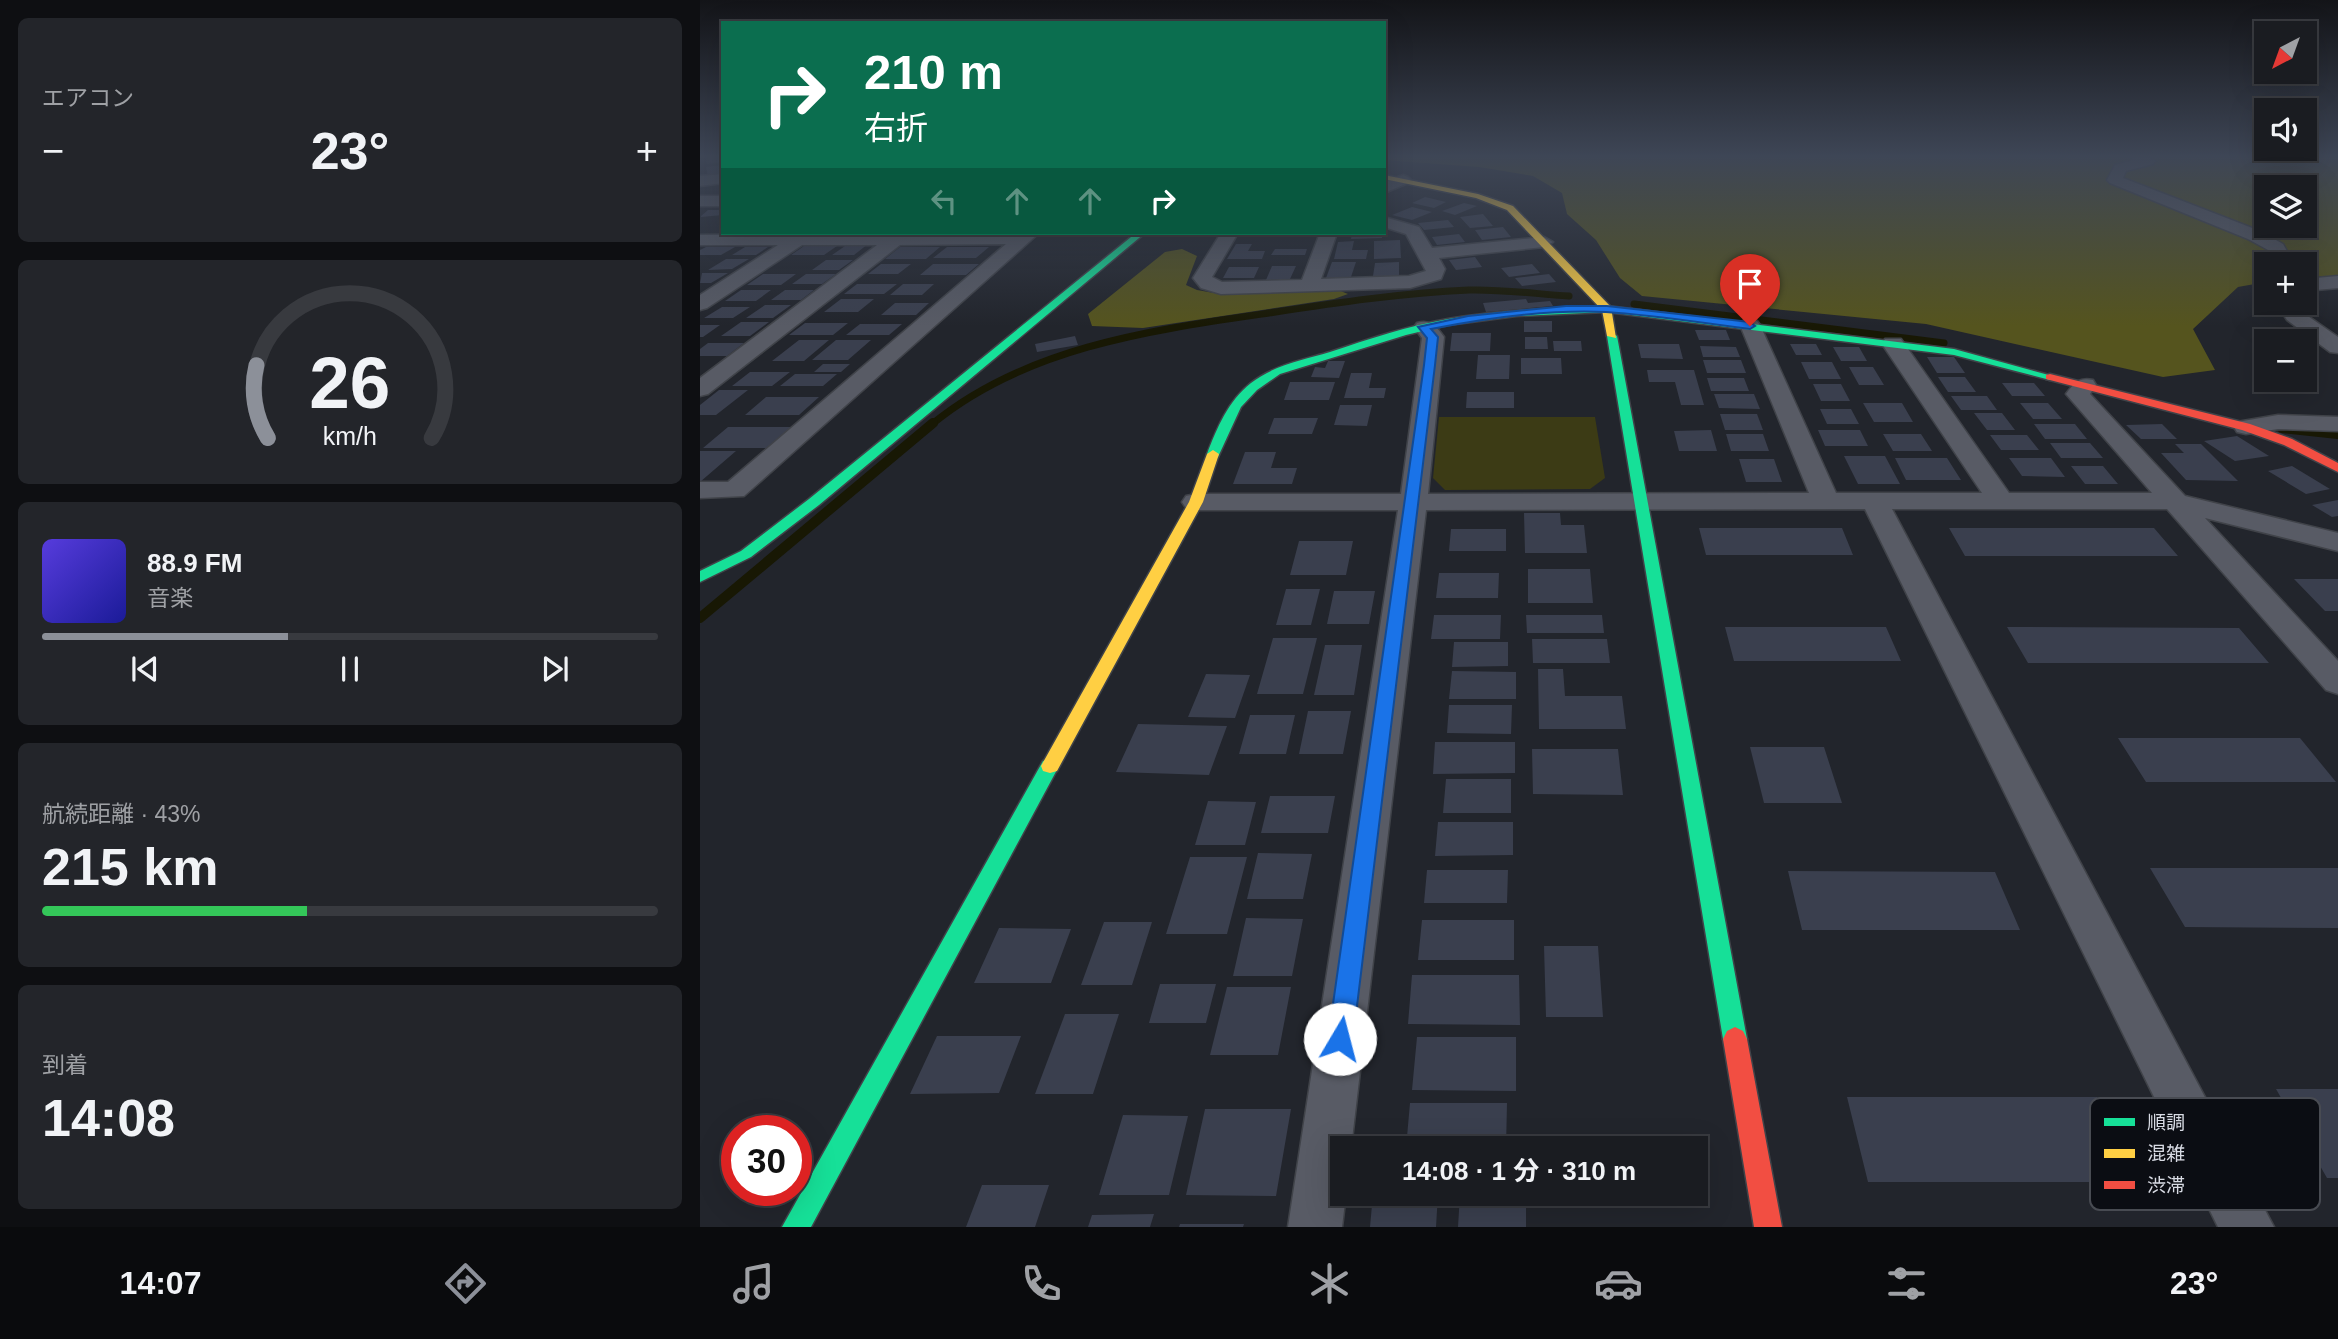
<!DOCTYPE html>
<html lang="ja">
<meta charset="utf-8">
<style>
body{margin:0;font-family:Arial,"Noto Sans JP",sans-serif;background:#23252a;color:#f1f3f6;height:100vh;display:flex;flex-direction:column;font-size:26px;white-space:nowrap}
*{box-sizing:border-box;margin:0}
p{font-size:23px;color:#9fa1a5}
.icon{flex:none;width:38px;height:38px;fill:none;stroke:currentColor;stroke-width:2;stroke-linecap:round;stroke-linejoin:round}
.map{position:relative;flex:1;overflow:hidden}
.details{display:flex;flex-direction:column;gap:18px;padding:18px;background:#0e0f12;width:700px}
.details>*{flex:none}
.top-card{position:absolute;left:21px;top:21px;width:665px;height:214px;border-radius:0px;box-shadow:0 7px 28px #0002,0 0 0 2px #383a3f;background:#0b6e4f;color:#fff;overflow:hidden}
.needle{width:46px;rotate:221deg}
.tools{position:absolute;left:1554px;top:21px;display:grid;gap:14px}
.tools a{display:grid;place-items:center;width:63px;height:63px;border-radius:0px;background:#1a1c21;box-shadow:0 7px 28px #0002,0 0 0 2px #383a3f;font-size:35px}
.speed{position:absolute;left:21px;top:1115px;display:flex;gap:14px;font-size:35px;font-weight:700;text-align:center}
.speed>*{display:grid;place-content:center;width:91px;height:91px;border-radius:50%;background:#1a1c21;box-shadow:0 7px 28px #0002,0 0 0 2px #383a3f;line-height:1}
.speed .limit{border:10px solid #d22;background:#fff;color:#111}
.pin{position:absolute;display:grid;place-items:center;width:60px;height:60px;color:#fff;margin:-72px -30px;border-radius:50% 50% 50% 0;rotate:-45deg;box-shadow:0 0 7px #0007}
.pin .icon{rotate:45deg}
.me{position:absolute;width:77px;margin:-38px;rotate:8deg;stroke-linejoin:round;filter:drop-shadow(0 0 5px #0008)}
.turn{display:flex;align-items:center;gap:24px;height:147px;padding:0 28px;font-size:32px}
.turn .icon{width:91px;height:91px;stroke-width:2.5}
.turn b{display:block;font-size:49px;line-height:60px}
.lanes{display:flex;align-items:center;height:66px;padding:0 28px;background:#0003;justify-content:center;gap:35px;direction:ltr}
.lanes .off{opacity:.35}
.big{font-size:52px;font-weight:700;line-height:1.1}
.details .tile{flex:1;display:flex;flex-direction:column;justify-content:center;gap:10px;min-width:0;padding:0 24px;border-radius:10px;background:#23252a}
.details .dial{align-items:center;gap:0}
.dial svg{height:182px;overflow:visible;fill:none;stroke:#383a3f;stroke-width:7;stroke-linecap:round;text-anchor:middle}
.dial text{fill:#f1f3f6;stroke:none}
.song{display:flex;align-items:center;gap:21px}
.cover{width:84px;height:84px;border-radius:10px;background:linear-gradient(135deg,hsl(250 70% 55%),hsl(240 70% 35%))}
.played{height:7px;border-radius:4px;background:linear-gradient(90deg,#8c9099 40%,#383a3f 40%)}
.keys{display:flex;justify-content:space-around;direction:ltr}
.heat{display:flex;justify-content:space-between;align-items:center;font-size:38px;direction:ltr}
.charge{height:10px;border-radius:5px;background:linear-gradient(90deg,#34c759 43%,#383a3f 0)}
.trip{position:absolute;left:630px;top:1136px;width:378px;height:70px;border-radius:0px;background:#1a1c21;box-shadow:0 7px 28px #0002,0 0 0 2px #383a3f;font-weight:700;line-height:70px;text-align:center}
.dock{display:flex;height:112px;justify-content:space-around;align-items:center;background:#0a0b0d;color:#9fa1a5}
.dock .icon{width:49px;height:49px}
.dock .current{color:#8c9099}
.dock b{font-size:32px;color:#f1f3f6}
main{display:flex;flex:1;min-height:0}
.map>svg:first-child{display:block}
.green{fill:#3c3b15}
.forest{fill:#55541e;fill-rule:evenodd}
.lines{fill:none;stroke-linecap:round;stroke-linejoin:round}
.stream-far1{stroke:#181804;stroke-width:7}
.stream{stroke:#181804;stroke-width:10}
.building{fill:#3a3f4e}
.street-casing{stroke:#404349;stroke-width:3}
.fast-casing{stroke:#404349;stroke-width:3}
.slow-casing{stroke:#404349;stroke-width:3}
.jam-casing{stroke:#404349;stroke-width:3}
.street{fill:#585b65;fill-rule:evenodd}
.fast{fill:#16e098;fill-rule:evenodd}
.slow{fill:#ffcf43;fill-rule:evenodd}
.jam{fill:#f24e42;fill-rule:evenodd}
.route{fill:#1a73e8;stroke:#114b97;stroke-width:2}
.key{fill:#0b0d13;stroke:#484b52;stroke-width:2}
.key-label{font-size:19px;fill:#d8dbe4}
</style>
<main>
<section class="details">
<div class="tile"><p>エアコン</p>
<div class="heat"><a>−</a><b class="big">23°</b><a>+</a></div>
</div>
<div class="tile dial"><svg viewBox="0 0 100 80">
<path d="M14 69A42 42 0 1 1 86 69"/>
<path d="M14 69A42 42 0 0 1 9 37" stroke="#8c9099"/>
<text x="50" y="56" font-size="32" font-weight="700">26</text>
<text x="50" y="72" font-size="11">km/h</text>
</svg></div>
<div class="tile">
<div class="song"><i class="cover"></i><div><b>88.9 FM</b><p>音楽</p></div></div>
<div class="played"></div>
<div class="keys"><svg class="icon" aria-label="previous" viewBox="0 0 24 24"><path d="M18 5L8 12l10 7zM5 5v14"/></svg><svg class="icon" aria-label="pause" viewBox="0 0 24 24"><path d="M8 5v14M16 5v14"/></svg><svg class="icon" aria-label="next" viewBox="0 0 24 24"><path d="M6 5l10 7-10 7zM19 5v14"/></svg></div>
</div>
<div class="tile"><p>航続距離 · 43%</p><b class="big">215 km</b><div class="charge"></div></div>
<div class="tile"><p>到着</p><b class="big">14:08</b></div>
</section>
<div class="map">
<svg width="1638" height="1227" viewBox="0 0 1638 1227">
<rect width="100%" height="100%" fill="#22252c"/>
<path class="green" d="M739 417H895L905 478 890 489 745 490 733 478Z"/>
<path class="forest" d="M684 155H1638V277L1605 276V264H1566V282L1538 287 1493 329 1515 370 1463 377 1226 324 942 296 920 278 896 240 867 214 862 193 833 176 779 167 684 160ZM1566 187H1605V226H1566Z
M482 249 497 256 486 285 497 290 514 293 638 290 648 294 634 299 443 328 392 326 388 314 465 252Z"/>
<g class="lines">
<path class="stream-far1" d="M934 304 1244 343
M231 425C325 347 452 330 569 313 635 303 701 293 769 290 802 289 836 294 869 296"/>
<path class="stream" d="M1582 428 1638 434
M0 618 233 423"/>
</g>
<path class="building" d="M23 155V162L7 164 5 156Z
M23 165V173L8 176 6 167Z
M725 197 746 202 734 208 712 203Z
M764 203 777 206 755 215 742 211Z
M712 207 732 212 712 220 692 215Z
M8 210H23V215L0 217Z
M783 214 793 226 770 228 760 217Z
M748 220 754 227 724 230 718 223Z
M803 227 811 237 782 240 775 230Z
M652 233H682V238L651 239Z
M759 234 765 242 737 245 732 237Z
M700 240 701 258 674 259V241Z
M654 241 652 250H668L666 259H634L638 242Z
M148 244H168L154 255H132Z
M536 244H552L548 251H565L562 259H527Z
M104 246H137L124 255H91Z
M6 247H35L21 255H0V250Z
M45 247H68L56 255H32Z
M200 247H240L226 259H185Z
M247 247H289L276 258H233Z
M575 249H607L605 255H571Z
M775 257 782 267 756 270 749 260Z
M26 259H49L32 269 8 270Z
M126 260H153L139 270H112Z
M632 262H656L651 277 626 278Z
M699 262V276H673L675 263Z
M181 264H211L198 274H168Z
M233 264H279L266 275H220Z
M832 264 840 273 809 277 801 268Z
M572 266H596L590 279 566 280Z
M529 267H559L554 278H523Z
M2 273H28L11 283H0Z
M63 274H96L81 285H47Z
M106 274H136L122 284H92Z
M849 274 856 282 822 286 815 278Z
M157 284H197L184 294H144Z
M203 284H234L222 295H190Z
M41 290H71L56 301H25Z
M85 290H114L101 300H71Z
M141 299H174L158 312H124Z
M826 299 828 303 850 301 853 306 786 312 783 303Z
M195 303H229L216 315H181Z
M65 305H91L73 318H46Z
M22 307H50L33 318H4Z
M824 321H852V332H824Z
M41 322H69L50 336H21Z
M105 323H148L133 335H89Z
M160 324H202L189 335H146Z
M0 325H20L3 337H0Z
M995 330H1026L1030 340H999Z
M752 333H791L790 351H750Z
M375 336 378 345 337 352 335 344Z
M825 337H847L848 349H825Z
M99 340H129L104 361H72Z
M136 340H171L148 360H112Z
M853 341H881L882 351H854Z
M8 343H44L27 356H0V349Z
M938 344H979L983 359 941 358Z
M1090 344H1116L1122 355H1096Z
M1000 346 1036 347 1040 357H1003Z
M1133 347H1159L1167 361H1141Z
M778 355H810L809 379H776Z
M1227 357H1254L1265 373H1237Z
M821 358H861L862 374H821Z
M1003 360H1041L1046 373H1007Z
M628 361H645L639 378 611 377 615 367 625 368Z
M1101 362H1132L1141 379H1109Z
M123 364H150L141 372H114Z
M1149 367H1173L1184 385H1159Z
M947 370H994L1004 405H981L975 382H949Z
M50 372H90L72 386H32Z
M651 373H672L669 388H686L684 398H644Z
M95 374H137L123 386H80Z
M1238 377H1265L1276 392H1248Z
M1007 378H1044L1049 391H1011Z
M590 382H635L629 400H584Z
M1302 383H1334L1345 396H1312Z
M1113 384H1141L1150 401H1121Z
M19 390H48L16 415H0V405Z
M767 392H814V408H766Z
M1014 394H1054L1060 409 1019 408Z
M1251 396H1287L1297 410H1261Z
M66 397H119L99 415H45Z
M1163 403H1202L1213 422H1174Z
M1320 403H1348L1362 419H1333Z
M640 405H672L667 426 634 425Z
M1120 409H1151L1159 424H1127Z
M1274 413H1302L1315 430H1287Z
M1020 414H1057L1063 430H1025Z
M574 418H618L612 434H568Z
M1334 424H1375L1387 439H1345Z
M1462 424 1477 439H1441L1426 425Z
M28 427H92L69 448H3Z
M1011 430 1017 451H979L974 431Z
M1118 430H1160L1168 446H1125Z
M1026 434H1063L1069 451H1031Z
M1183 434H1221L1232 451H1193Z
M1290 435H1327L1339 450H1301Z
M1537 436 1569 456 1535 461 1504 441Z
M1350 443H1390L1403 458H1361Z
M1475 444H1501L1538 481 1486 480 1461 453H1484Z
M0 451H36L0 482Z
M545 452H576L571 468H597L592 484H533Z
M1144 456H1185L1200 484H1158Z
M1195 458H1247L1261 480H1206Z
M1309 458H1351L1365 477 1322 476Z
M1039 459H1074L1082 482H1046Z
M1371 466H1403L1418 484H1385Z
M1592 466 1630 489 1606 494 1568 471Z
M1638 500V516L1632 517 1612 505Z
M824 513H860L861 525H884L887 553H825Z
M999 528H1142L1153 555H1006Z
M1249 528H1454L1478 556H1265Z
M751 529H806V551H749Z
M599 541H653L646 575H590Z
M828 569H890L893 603H828Z
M739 573H799L798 598H736Z
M1594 579H1638V611H1625Z
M586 589H620L611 625H576Z
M634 591H675L669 624H627Z
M734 615H801L800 639H731Z
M826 615H902L904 633H827Z
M1025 627H1186L1201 661H1034Z
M1307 627 1539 628 1569 663H1328Z
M573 638H617L603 694H557Z
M832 639H907L910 663H833Z
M754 642H808V666L752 667Z
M625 645H662L654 695H614Z
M838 669H863L865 696H922L926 729H839Z
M752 671 816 672V699H749Z
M506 674 550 675 535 718 488 717Z
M749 705H812L811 734 747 733Z
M608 711H651L643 754H599Z
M550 715H595L586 754H539Z
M438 724 527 726 509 775 416 772Z
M1418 738H1600L1636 782H1446Z
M735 742H815V773L733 774Z
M1050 747H1124L1142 803H1064Z
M832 749H918L923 795 833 794Z
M746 779H811V813H743Z
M570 796H635L628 833H561Z
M508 801 556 802 545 845H495Z
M738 822H813V855L735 856Z
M558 853 612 854 603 899H547Z
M490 857H547L527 934H466Z
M1450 868H1638V928L1485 927Z
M727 870H808L807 903H724Z
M1088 871 1295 872 1320 930H1102Z
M546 918 603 919 592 976H533Z
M722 920H814V960H718Z
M404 922H452L432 985H381Z
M299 928 371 929 351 983H274Z
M844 946H898L903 1017H846Z
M712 975H819L820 1025 708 1024Z
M460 984H516L506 1023H449Z
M527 987H591L578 1055H510Z
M365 1014H419L393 1094H335Z
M237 1036H321L299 1093 210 1094Z
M717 1037H816V1091L712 1090Z
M1576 1089H1638V1178H1627Z
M1147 1097H1397L1434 1182H1168Z
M710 1103H807L806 1148H706Z
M505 1109H591L576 1196 486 1195Z
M423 1115 488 1116 469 1195H399Z
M282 1185H349L335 1227H266Z
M673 1194H738L736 1227H670Z
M760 1194H826V1227H758Z
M454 1214 450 1227H388L392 1215Z
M480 1224H544L543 1227H479Z"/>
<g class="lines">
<defs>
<path id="street" d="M1428 155H1446L1455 161 1453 164 1426 171 1423 178 1560 231 1583 244 1594 264H1576L1570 251 1548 239 1410 183 1407 180 1415 165 1434 160Z
M23 174V183L0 186V176Z
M703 175 708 177 711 180 708 183 684 193V182Z
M0 196H23V206H0Z
M684 217 719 227 732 248 844 237 853 242 844 247 739 258 745 269 741 279 710 288 521 294 501 288 493 278 521 233H538L512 277 522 282 602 280 620 233H637L621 279 709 276 726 271 706 234 684 227Z
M339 233 44 496 0 498V482H28L306 244 200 245 8 394 0 396V378L177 245H102L7 308 0 310V295L78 245H0V235Z
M1638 276V288L1605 291V279Z
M1576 303H1596L1602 312 1638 337V353L1630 352 1587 320Z
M1050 319 1057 321 1060 325 1136 493H1282L1182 344 1185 339H1201L1309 493H1452L1366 394C1374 383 1379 377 1393 380L1396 385 1390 394 1485 496 1638 533V551L1505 518 1638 661V694L1626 690 1467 509H1192L1574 1227H1518L1165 509 726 510 651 1148H642V1194H646L642 1227H588L698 510H496L486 508 482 502 486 496 496 494H701L722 338 714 327 717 323C730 319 736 326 744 337L728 494 1109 493 1040 325 1043 321Z
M1578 415 1638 417V431L1578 429 1546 434 1537 432 1534 427 1537 422Z"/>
<path id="fast" d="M436 233H445L119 505 51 557 0 582V571L41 551 109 499Z
M907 306 1254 349 1356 377 1350 380 1254 355 907 312 816 316 748 325 706 335 580 374 557 390 541 407 518 457 513 458 507 454C517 428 528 401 551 383 574 365 603 360 630 352 669 339 708 326 748 319 800 310 854 308 907 306Z
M912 333 917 336 1047 1039 1043 1047 1035 1051 1027 1047 1023 1039 907 336Z
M350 759 357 761 359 766 111 1227H82L343 761Z"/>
<path id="slow" d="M684 175 778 194 813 206 911 307 916 338 907 336 902 310 807 210 776 198 684 179Z
M513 450 519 454 503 502 357 771 350 773 343 771 341 766 489 502 507 454Z"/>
<path id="jam" d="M1350 374 1550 424 1592 439 1638 463V472L1584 445 1542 430 1346 379V375Z
M1035 1027 1043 1031 1047 1039 1082 1227H1054L1023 1039 1027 1031Z"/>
</defs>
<use href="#street" class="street-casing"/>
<use href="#fast" class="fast-casing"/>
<use href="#slow" class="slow-casing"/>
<use href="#jam" class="jam-casing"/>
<use href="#street" class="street"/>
<use href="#fast" class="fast"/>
<use href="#slow" class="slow"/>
<use href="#jam" class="jam"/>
</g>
<linearGradient id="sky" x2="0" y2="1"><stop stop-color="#131418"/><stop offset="0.48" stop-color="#3e4656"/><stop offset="1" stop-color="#3e4656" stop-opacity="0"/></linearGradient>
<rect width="1638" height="326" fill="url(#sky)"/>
<path class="route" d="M866 306H907L1050 322 1055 326 1050 329C1002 323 954 315 906 312 848 309 787 318 731 329L738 337 735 365 653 1039 649 1047 640 1051 632 1047 628 1039 724 365 727 338 718 327 768 316Z"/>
<rect x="1390" y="1098" width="230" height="112" rx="10" class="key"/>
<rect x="1404" y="1118" width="31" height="8" fill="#16e098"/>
<rect x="1404" y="1149" width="31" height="9" fill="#ffcf43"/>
<rect x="1404" y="1181" width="31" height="8" fill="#f24e42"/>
<g class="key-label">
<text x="1447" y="1129">順調</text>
<text x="1447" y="1160">混雑</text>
<text x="1447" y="1192">渋滞</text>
</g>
</svg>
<div class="tools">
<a><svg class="needle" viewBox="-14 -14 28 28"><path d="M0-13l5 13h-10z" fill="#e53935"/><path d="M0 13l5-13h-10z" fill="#9fa1a5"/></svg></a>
<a><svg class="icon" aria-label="sound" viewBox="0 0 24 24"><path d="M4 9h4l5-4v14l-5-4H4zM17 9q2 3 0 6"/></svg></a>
<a><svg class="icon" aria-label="layers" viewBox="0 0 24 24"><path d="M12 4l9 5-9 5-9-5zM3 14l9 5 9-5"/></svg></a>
<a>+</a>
<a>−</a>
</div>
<div class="speed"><div class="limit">30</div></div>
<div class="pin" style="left:1050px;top:326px;background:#d93025"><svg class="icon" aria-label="arrive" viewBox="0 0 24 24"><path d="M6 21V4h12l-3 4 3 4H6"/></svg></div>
<svg class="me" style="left:640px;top:1039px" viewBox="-20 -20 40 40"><circle r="19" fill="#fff"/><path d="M0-13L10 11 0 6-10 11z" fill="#1a73e8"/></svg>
<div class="trip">14:08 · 1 分 · 310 m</div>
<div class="top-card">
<div class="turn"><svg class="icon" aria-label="right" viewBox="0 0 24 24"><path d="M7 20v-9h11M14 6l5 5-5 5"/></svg><div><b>210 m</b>右折</div></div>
<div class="lanes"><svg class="icon off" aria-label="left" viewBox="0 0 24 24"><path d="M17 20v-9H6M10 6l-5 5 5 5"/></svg><svg class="icon off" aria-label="ahead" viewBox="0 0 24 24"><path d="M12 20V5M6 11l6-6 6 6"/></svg><svg class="icon off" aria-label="ahead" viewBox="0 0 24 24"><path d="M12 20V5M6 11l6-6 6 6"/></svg><svg class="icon" aria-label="right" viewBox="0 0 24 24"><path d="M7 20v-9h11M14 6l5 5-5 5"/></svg></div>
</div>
</div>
</main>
<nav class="dock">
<b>14:07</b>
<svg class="icon current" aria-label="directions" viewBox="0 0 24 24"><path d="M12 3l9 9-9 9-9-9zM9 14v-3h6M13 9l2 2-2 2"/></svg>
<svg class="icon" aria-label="music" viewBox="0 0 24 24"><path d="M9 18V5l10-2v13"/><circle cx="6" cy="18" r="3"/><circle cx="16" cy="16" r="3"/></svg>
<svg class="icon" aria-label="phone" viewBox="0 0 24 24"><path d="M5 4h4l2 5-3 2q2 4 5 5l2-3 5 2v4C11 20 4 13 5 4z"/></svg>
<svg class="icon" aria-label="climate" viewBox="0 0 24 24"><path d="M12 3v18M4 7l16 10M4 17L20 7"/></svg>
<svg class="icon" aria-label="car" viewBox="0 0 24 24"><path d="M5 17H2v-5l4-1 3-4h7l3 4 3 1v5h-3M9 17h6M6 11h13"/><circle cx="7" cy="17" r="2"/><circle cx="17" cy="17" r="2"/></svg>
<svg class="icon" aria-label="filters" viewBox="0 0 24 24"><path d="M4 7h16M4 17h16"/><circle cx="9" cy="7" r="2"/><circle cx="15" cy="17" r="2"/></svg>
<b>23°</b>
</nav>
